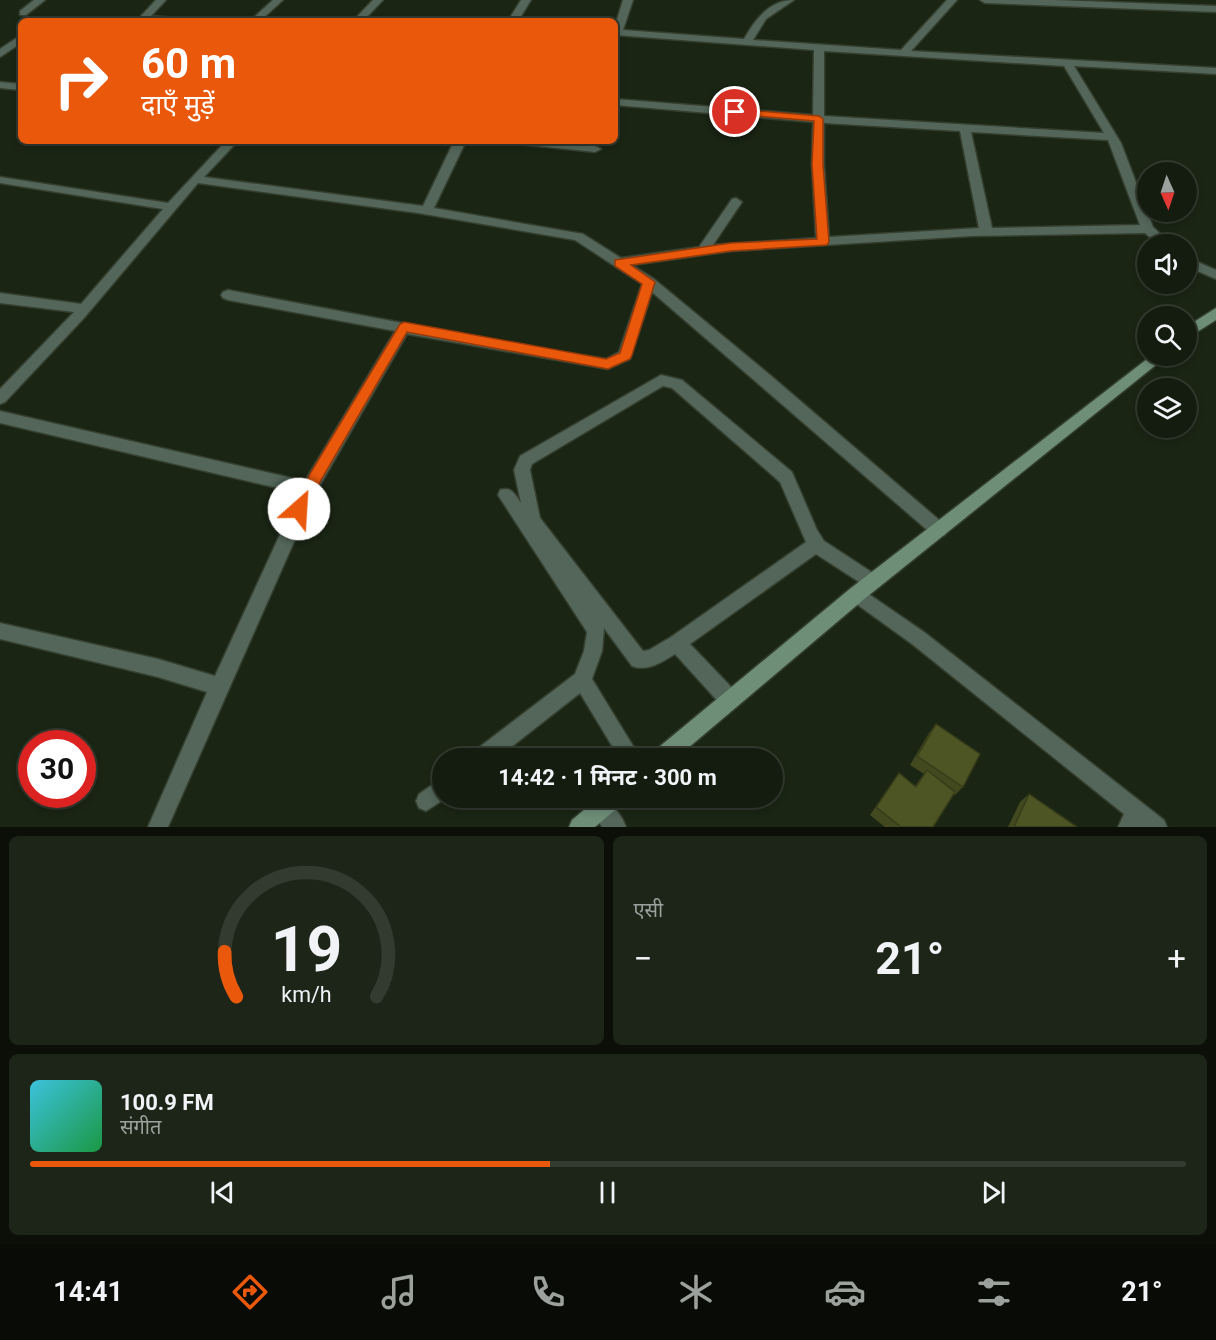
<!DOCTYPE html>
<html lang="hi">
<meta charset="utf-8">
<style>
body{margin:0;font-family:Roboto,"Noto Sans Devanagari",sans-serif;background:#1d2518;color:#f1f3f6;height:100vh;display:flex;flex-direction:column;font-size:22px;white-space:nowrap}
*{box-sizing:border-box;margin:0}
p{font-size:20px;color:#9da19e}
.icon{flex:none;width:33px;height:33px;fill:none;stroke:currentColor;stroke-width:2;stroke-linecap:round;stroke-linejoin:round}
.map{position:relative;height:827px;overflow:hidden}
.details{display:flex;flex-direction:column;gap:9px;padding:9px;background:#0b0f08;flex:1}
.details>*{flex:none}
.banner{position:absolute;left:18px;top:18px;width:600px;height:126px;border-radius:9px;box-shadow:0 3px 9px #0003,0 0 0 2px #333a2f;background:#ea580c;color:#fff;overflow:hidden}
.needle{width:39px;rotate:177deg}
.controls{position:absolute;left:1137px;top:162px;display:grid;gap:12px}
.controls a{display:grid;place-items:center;width:60px;height:60px;border-radius:50%;background:#141c0f;box-shadow:0 3px 9px #0003,0 0 0 2px #333a2f;font-size:30px}
.speed{position:absolute;left:18px;top:730px;display:flex;gap:12px;font-size:30px;font-weight:700;text-align:center}
.speed>*{display:grid;place-content:center;width:78px;height:78px;border-radius:50%;background:#141c0f;box-shadow:0 3px 9px #0003,0 0 0 2px #333a2f;line-height:1}
.speed .limit{border:9px solid #d22;background:#fff;color:#111}
.pin{position:absolute;display:grid;place-items:center;width:51px;height:51px;color:#fff;margin:-26px;border:3px solid #fff;border-radius:50%;box-shadow:0 2px 6px #0007}
.me{position:absolute;width:66px;margin:-33px;rotate:26deg;stroke-linejoin:round;filter:drop-shadow(0 0 4px #0008)}
.turn{display:flex;align-items:center;gap:21px;height:126px;padding:0 24px;font-size:27px}
.turn .icon{width:78px;height:78px;stroke-width:2.5}
.turn b{display:block;font-size:42px;line-height:51px}
.big{font-size:45px;font-weight:700;line-height:1.1}
.details .widget{flex:1;display:flex;flex-direction:column;justify-content:center;gap:9px;min-width:0;padding:0 21px;border-radius:9px;background:#1d2518}
.details .dial{align-items:center;gap:0}
.dial svg{height:156px;overflow:visible;fill:none;stroke:#333a2f;stroke-width:7;stroke-linecap:round;text-anchor:middle}
.dial text{fill:#f1f3f6;stroke:none}
.song{display:flex;align-items:center;gap:18px}
.cover{width:72px;height:72px;border-radius:9px;background:linear-gradient(135deg,hsl(190 70% 55%),hsl(140 70% 35%))}
.played{height:6px;border-radius:3px;background:linear-gradient(90deg,#ea580c 45%,#333a2f 45%)}
.keys{display:flex;justify-content:space-around;direction:ltr}
.heat{display:flex;justify-content:space-between;align-items:center;font-size:33px;direction:ltr}
.details .tiles{flex:1;display:grid;gap:9px;grid-template-columns:1fr 1fr}
.widget:last-child{grid-column:span 2}
.trip{position:absolute;left:432px;top:748px;width:351px;height:60px;border-radius:30px;background:#141c0f;box-shadow:0 3px 9px #0003,0 0 0 2px #333a2f;font-weight:700;line-height:60px;text-align:center}
.tab-bar{display:flex;height:96px;justify-content:space-around;align-items:center;background:#080b06;color:#9da19e}
.tab-bar .icon{width:42px;height:42px}
.tab-bar .selected{color:#ea580c}
.tab-bar b{font-size:27px;color:#f1f3f6}
.map>svg:first-child{display:block}
.lines{fill:none;stroke-linecap:round;stroke-linejoin:round}
.street-casing{stroke:#343f2f;stroke-width:3}
.secondary-casing{stroke:#343f2f;stroke-width:3}
.street{fill:#536659;fill-rule:evenodd}
.secondary{fill:#6e8e78;fill-rule:evenodd}
.wall{fill:#43491f}
.building{fill:#4e5524;stroke:#373c19;stroke-width:1.5}
.route{fill:#ea580c;stroke:#983908;stroke-width:1.5}
</style>
<div class="map">
<svg width="1216" height="827" viewBox="0 0 1216 827">
<rect width="100%" height="100%" fill="#1a2514"/>
<g class="lines">
<defs>
<path id="street" d="M34 0H45L26 15H20V11Z
M156 0H166L151 16 176 18 181 21 141 20V16Z
M273 0H283L260 21H250Z
M373 0H383L363 21H353Z
M521 0H531L518 21H508Z
M623 0H633L623 30 744 39C755 20 769 0 794 0L766 19 753 40 901 50 947 0H957L911 51 1216 68V74L1074 66 1121 143 1153 227 1171 244H1158L1145 233 972 236 731 251 632 265 654 279 770 375 945 525 947 530 945 535 939 537 933 535 652 292 630 359 608 369 407 334 316 492 168 827H148L207 692 158 677 0 639V623L158 659 215 676 299 493 0 423V411L305 481 395 331 228 300 223 298 221 295 223 292 228 290 541 349 606 359 619 352 642 284 575 240 418 213 198 183 84 318 5 402 0 404V389L74 312 0 303V293L81 304 163 209 0 183V177L168 203 226 141H238L204 177 423 206 454 141H466L434 208 583 234 621 258 699 247 732 199 736 198 742 202 713 245 816 238 812 165 813 122 615 105V99L813 115 814 50 615 35V26ZM824 51 1064 66 1104 133 824 116ZM824 123 960 131 979 228 829 237 824 165ZM971 132 1108 140 1140 225 992 228Z
M980 0H1055L1216 6V12L985 3Z
M21 35V43L0 57V49Z
M0 82 21 84V90L0 88Z
M513 141H551L595 146 601 149 595 152 519 144Z
M1186 257 1216 270V279L1186 266Z
M661 375 682 380 792 472 817 530 824 541 879 577 882 582 879 587 873 590 867 587 816 554 690 644 737 693 740 700 737 707 730 709 723 707 675 654C662 662 648 672 632 666L604 628 602 651 592 679 641 759H620L580 693 496 759H470L473 752 575 674 584 651 587 632 498 495 500 490C512 486 515 495 521 503L514 470 520 456ZM663 386 672 388 780 482 806 542 671 637 649 650 643 651 540 518 530 470 532 464Z
M857 586 924 632 1164 820 1167 827H1118L1124 814 912 644 851 600 848 594 851 588Z
M442 778V798H446L426 811 419 808 416 801 419 794Z
M600 799C612 803 622 815 626 827H602L590 809 593 802Z"/>
<path id="secondary" d="M1216 308V320L1186 339V327Z
M1151 356H1167L863 600 675 759H650L653 752 851 588Z
M598 798H624L621 805 595 827H569L572 820Z"/>
</defs>
<use href="#street" class="street-casing"/>
<use href="#secondary" class="secondary-casing"/>
<use href="#street" class="street"/>
<use href="#secondary" class="secondary"/>
</g>
<path class="wall" d="M936 724 963 787 955 795H953L933 827H885L870 815 899 773 915 786 924 774 910 765 929 733Z
M1029 794 1077 827H1008L1020 802Z"/>
<path class="building" d="M936 724 980 754 963 787 917 756Z
M927 770 955 792 933 827H901L876 807 899 773 916 787Z
M1029 794 1077 827H1014Z"/>
<path class="route" d="M735 109 819 116 823 119V165L829 242 827 245 731 251 631 265 655 282 632 355 630 359 608 369 407 332 321 480 305 514 299 515 294 514 292 509 311 472 400 324 404 322 606 359 620 353 642 284 615 266V260L731 243 817 239 812 165 814 121 731 114 730 112Z"/>
</svg>
<div class="controls">
<a><svg class="needle" viewBox="-14 -14 28 28"><path d="M0-13l5 13h-10z" fill="#e53935"/><path d="M0 13l5-13h-10z" fill="#9da19e"/></svg></a>
<a><svg class="icon" aria-label="sound" viewBox="0 0 24 24"><path d="M4 9h4l5-4v14l-5-4H4zM17 9q2 3 0 6"/></svg></a>
<a><svg class="icon" aria-label="search" viewBox="0 0 24 24"><circle cx="10" cy="10" r="6"/><path d="M15 15l6 6"/></svg></a>
<a><svg class="icon" aria-label="layers" viewBox="0 0 24 24"><path d="M12 4l9 5-9 5-9-5zM3 14l9 5 9-5"/></svg></a>
</div>
<div class="speed"><div class="limit">30</div></div>
<div class="pin" style="left:735px;top:112px;background:#d93025"><svg class="icon" aria-label="arrive" viewBox="0 0 24 24"><path d="M6 21V4h12l-3 4 3 4H6"/></svg></div>
<svg class="me" style="left:299px;top:509px" viewBox="-20 -20 40 40"><circle r="19" fill="#fff"/><path d="M0-13L10 11 0 6-10 11z" fill="#ea580c"/></svg>
<div class="trip">14:42 · 1 मिनट · 300 m</div>
<div class="banner">
<div class="turn"><svg class="icon" aria-label="right" viewBox="0 0 24 24"><path d="M7 20v-9h11M14 6l5 5-5 5"/></svg><div><b>60 m</b>दाएँ मुड़ें</div></div>
</div>
</div>
<section class="details">
<div class="tiles">
<div class="widget dial"><svg viewBox="0 0 100 80">
<path d="M14 69A42 42 0 1 1 86 69"/>
<path d="M14 69A42 42 0 0 1 8 46" stroke="#ea580c"/>
<text x="50" y="56" font-size="32" font-weight="700">19</text>
<text x="50" y="72" font-size="11">km/h</text>
</svg></div>
<div class="widget"><p>एसी</p>
<div class="heat"><a>−</a><b class="big">21°</b><a>+</a></div>
</div>
<div class="widget">
<div class="song"><i class="cover"></i><div><b>100.9 FM</b><p>संगीत</p></div></div>
<div class="played"></div>
<div class="keys"><svg class="icon" aria-label="previous" viewBox="0 0 24 24"><path d="M18 5L8 12l10 7zM5 5v14"/></svg><svg class="icon" aria-label="pause" viewBox="0 0 24 24"><path d="M8 5v14M16 5v14"/></svg><svg class="icon" aria-label="next" viewBox="0 0 24 24"><path d="M6 5l10 7-10 7zM19 5v14"/></svg></div>
</div>
</div>
</section>
<nav class="tab-bar">
<b>14:41</b>
<svg class="icon selected" aria-label="directions" viewBox="0 0 24 24"><path d="M12 3l9 9-9 9-9-9zM9 14v-3h6M13 9l2 2-2 2"/></svg>
<svg class="icon" aria-label="music" viewBox="0 0 24 24"><path d="M9 18V5l10-2v13"/><circle cx="6" cy="18" r="3"/><circle cx="16" cy="16" r="3"/></svg>
<svg class="icon" aria-label="phone" viewBox="0 0 24 24"><path d="M5 4h4l2 5-3 2q2 4 5 5l2-3 5 2v4C11 20 4 13 5 4z"/></svg>
<svg class="icon" aria-label="climate" viewBox="0 0 24 24"><path d="M12 3v18M4 7l16 10M4 17L20 7"/></svg>
<svg class="icon" aria-label="car" viewBox="0 0 24 24"><path d="M5 17H2v-5l4-1 3-4h7l3 4 3 1v5h-3M9 17h6M6 11h13"/><circle cx="7" cy="17" r="2"/><circle cx="17" cy="17" r="2"/></svg>
<svg class="icon" aria-label="filters" viewBox="0 0 24 24"><path d="M4 7h16M4 17h16"/><circle cx="9" cy="7" r="2"/><circle cx="15" cy="17" r="2"/></svg>
<b>21°</b>
</nav>
